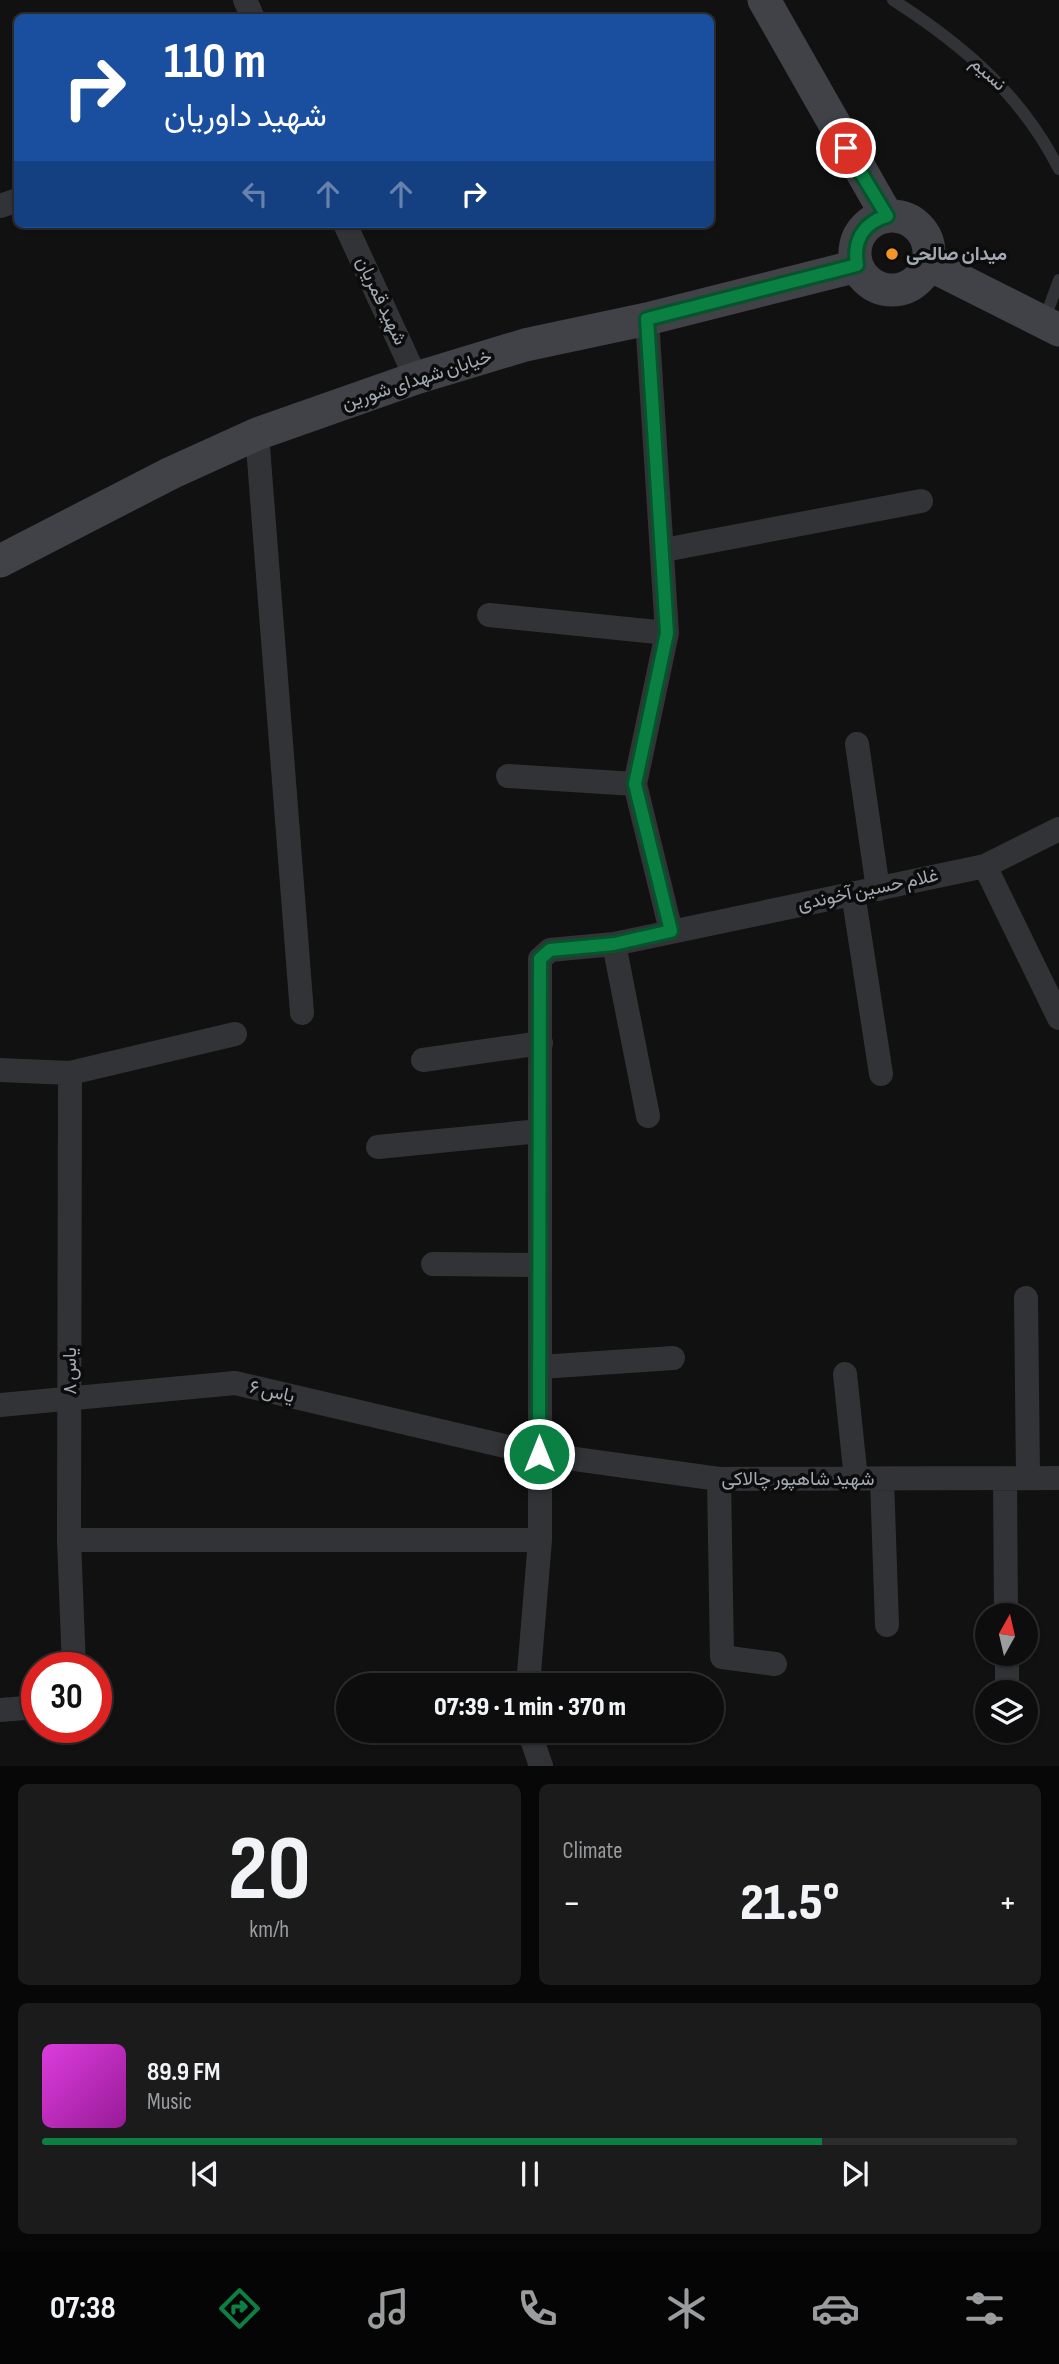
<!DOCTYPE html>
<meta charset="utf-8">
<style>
body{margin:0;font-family:"Sofia Sans Condensed",Vazirmatn,sans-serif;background:#1b1b1c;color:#f1f3f6;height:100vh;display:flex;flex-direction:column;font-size:26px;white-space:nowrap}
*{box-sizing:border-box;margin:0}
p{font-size:23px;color:#9a9c9e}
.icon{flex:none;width:38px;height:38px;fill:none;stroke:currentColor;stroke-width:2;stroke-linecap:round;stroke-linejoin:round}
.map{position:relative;height:1766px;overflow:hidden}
.side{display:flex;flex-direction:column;gap:18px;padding:18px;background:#070708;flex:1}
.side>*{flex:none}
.guide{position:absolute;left:14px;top:14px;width:700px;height:214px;border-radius:10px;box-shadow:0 2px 5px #0004,0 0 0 2px #2d2d2e;background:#1a4fa0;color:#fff;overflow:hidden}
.needle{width:46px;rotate:8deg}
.buttons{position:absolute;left:975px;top:1603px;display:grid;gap:14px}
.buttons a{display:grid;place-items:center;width:63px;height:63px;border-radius:50%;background:#0d0d0e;box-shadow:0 2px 5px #0004,0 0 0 2px #2d2d2e;font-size:35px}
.speed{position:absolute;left:21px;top:1652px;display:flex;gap:14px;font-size:35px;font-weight:700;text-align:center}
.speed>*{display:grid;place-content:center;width:91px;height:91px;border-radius:50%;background:#0d0d0e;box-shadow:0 2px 5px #0004,0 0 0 2px #2d2d2e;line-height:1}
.speed .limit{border:10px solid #d22;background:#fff;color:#111}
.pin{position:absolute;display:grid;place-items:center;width:60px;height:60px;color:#fff;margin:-30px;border:4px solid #fff;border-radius:50%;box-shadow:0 2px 7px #0007}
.me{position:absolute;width:77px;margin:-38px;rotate:0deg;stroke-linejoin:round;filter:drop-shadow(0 0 5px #0008)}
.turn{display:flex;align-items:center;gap:24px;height:147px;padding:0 35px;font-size:32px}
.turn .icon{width:91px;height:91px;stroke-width:2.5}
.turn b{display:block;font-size:49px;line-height:60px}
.lanes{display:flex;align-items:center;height:66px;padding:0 35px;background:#0003;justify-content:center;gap:35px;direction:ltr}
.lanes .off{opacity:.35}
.big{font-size:52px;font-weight:800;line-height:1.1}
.side .card{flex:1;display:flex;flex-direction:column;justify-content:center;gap:10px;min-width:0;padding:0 24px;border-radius:10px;background:#1b1b1c}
.side .dial{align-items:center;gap:0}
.dial b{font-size:91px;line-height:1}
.song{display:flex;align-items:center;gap:21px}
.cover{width:84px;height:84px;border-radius:10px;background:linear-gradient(135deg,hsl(300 70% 55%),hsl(300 70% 35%))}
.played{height:7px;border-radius:4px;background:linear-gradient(90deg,#0b8043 80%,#2d2d2e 80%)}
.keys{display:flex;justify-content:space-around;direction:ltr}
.heat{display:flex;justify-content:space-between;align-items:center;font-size:38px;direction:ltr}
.side .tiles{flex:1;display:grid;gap:18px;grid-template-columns:1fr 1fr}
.card:last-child{grid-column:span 2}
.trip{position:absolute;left:336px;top:1673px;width:388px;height:70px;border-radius:35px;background:#0d0d0e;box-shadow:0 2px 5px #0004,0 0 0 2px #2d2d2e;font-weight:800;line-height:70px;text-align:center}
.dock{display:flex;height:112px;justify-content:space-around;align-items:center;background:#050506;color:#9a9c9e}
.dock .icon{width:49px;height:49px}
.dock .selected{color:#0b8043}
.dock b{font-size:32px;color:#f1f3f6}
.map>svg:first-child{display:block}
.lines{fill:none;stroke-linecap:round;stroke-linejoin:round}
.lane{stroke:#323337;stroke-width:12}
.street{stroke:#323337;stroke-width:24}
.secondary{stroke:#404247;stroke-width:33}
.route-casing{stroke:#07532c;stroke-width:18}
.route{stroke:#0b8043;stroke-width:12}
.poi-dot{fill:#f49527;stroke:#0c0c0d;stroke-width:2.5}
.labels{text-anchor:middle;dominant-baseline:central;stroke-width:7;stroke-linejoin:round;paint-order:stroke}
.street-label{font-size:19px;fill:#a2a9b3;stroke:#0c0c0d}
.poi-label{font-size:19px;font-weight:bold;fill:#a2a9b3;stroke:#0c0c0d;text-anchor:start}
</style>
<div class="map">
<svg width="1059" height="1766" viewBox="0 0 1059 1766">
<rect width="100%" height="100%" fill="#111112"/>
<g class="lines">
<path class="lane" d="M893 0C963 45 1021 94 1059 169
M1044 321 1059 280"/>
<path class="street" d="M245 0 253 18
M0 206 18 200
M345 224 416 378
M647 319 667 633 635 784 671 931
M257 434 302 1013
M664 550 921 501
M489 615 667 633
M857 744 878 889
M508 776 635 784
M985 866 1059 1018
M853 893 881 1074
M614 944 648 1116
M423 1060 541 1043
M0 1070 70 1073 235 1034
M70 1073 69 1540 74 1668
M378 1147 540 1131
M433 1264 540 1265
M1026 1298 1028 1477
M540 1367 673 1358
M845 1374 856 1479
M0 1405 235 1383 539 1454 719 1479 1059 1478
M1005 1478 1006 1615
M719 1479 722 1657 775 1664
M882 1479 887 1625
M69 1540H540
M1007 1654V1692
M528 1685 540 1540V959L550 950 614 944 985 866 1059 829
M0 1710 37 1707
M529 1731 541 1766"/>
<path class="secondary" d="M764 0 887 216
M855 253a37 37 0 1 1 74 0a37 37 0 1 1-74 0Z
M928 264 1059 330
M0 561 171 473 257 434 416 378 525 345 647 319 857 266"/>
</g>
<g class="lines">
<defs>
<path id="route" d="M539 1454 540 959 550 950 614 944 671 931 635 784 667 633 647 319 857 265C853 241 863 223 887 216L846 148"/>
</defs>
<use href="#route" class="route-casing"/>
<use href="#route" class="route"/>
</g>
<circle class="poi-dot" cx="892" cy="254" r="7"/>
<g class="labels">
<g class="street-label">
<text transform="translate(988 74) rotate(42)">نسیم</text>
<text transform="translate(381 301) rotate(65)">شهید قمریان</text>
<text transform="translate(417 380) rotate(-18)">خیابان شهدای شورین</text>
<text transform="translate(868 890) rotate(-12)">غلام حسین آخوندی</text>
<text transform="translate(70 1371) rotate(-90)">یاس ۸</text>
<text transform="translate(272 1392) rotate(13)">یاس ۶</text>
<text x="798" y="1479">شهید شاهپور چالاکی</text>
</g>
<g class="poi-label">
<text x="906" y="254">میدان صالحی</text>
</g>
</g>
</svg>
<div class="buttons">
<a><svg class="needle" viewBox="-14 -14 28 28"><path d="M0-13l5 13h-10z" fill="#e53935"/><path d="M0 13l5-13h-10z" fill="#9a9c9e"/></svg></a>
<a><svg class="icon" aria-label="layers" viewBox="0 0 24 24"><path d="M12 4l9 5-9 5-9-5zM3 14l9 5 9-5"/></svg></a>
</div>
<div class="speed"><div class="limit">30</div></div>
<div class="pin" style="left:846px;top:148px;background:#d93025"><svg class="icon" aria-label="arrive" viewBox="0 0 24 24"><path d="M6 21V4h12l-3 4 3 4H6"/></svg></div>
<svg class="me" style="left:539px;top:1454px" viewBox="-20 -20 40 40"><circle r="17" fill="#0b8043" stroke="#fff" stroke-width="3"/><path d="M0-11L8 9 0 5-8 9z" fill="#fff"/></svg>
<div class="trip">07:39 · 1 min · 370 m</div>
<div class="guide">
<div class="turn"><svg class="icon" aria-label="right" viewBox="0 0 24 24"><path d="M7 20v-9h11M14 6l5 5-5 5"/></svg><div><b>110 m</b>شهید داوریان</div></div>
<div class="lanes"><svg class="icon off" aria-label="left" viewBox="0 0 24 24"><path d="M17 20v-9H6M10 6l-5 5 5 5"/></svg><svg class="icon off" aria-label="ahead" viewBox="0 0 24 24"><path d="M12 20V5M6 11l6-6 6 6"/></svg><svg class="icon off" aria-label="ahead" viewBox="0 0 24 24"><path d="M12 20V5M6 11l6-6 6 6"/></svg><svg class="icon" aria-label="right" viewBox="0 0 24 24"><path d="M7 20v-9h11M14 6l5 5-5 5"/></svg></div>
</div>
</div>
<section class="side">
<div class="tiles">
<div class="card dial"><b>20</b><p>km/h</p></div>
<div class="card"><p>Climate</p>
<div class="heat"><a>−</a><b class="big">21.5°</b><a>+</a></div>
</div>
<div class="card">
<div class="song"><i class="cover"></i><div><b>89.9 FM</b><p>Music</p></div></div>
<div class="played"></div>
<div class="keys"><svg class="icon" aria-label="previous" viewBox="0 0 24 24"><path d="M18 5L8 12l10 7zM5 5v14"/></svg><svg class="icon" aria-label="pause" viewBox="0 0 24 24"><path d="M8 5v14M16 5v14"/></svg><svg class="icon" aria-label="next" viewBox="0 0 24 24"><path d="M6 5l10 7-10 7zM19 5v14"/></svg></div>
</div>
</div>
</section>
<nav class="dock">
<b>07:38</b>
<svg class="icon selected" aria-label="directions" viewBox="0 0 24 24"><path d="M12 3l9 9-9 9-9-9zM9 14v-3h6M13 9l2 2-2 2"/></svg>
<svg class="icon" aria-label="music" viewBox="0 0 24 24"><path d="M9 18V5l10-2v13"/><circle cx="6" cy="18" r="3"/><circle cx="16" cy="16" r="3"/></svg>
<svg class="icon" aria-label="phone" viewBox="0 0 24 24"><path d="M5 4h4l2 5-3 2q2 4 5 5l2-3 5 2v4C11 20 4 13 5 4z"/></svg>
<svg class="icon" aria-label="climate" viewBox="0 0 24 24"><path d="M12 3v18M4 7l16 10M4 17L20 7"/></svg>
<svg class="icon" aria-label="car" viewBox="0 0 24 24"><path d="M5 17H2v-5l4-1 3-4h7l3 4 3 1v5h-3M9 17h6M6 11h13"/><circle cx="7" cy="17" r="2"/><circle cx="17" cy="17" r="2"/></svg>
<svg class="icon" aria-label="filters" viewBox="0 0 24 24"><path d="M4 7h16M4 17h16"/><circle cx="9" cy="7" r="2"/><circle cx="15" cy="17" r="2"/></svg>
</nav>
